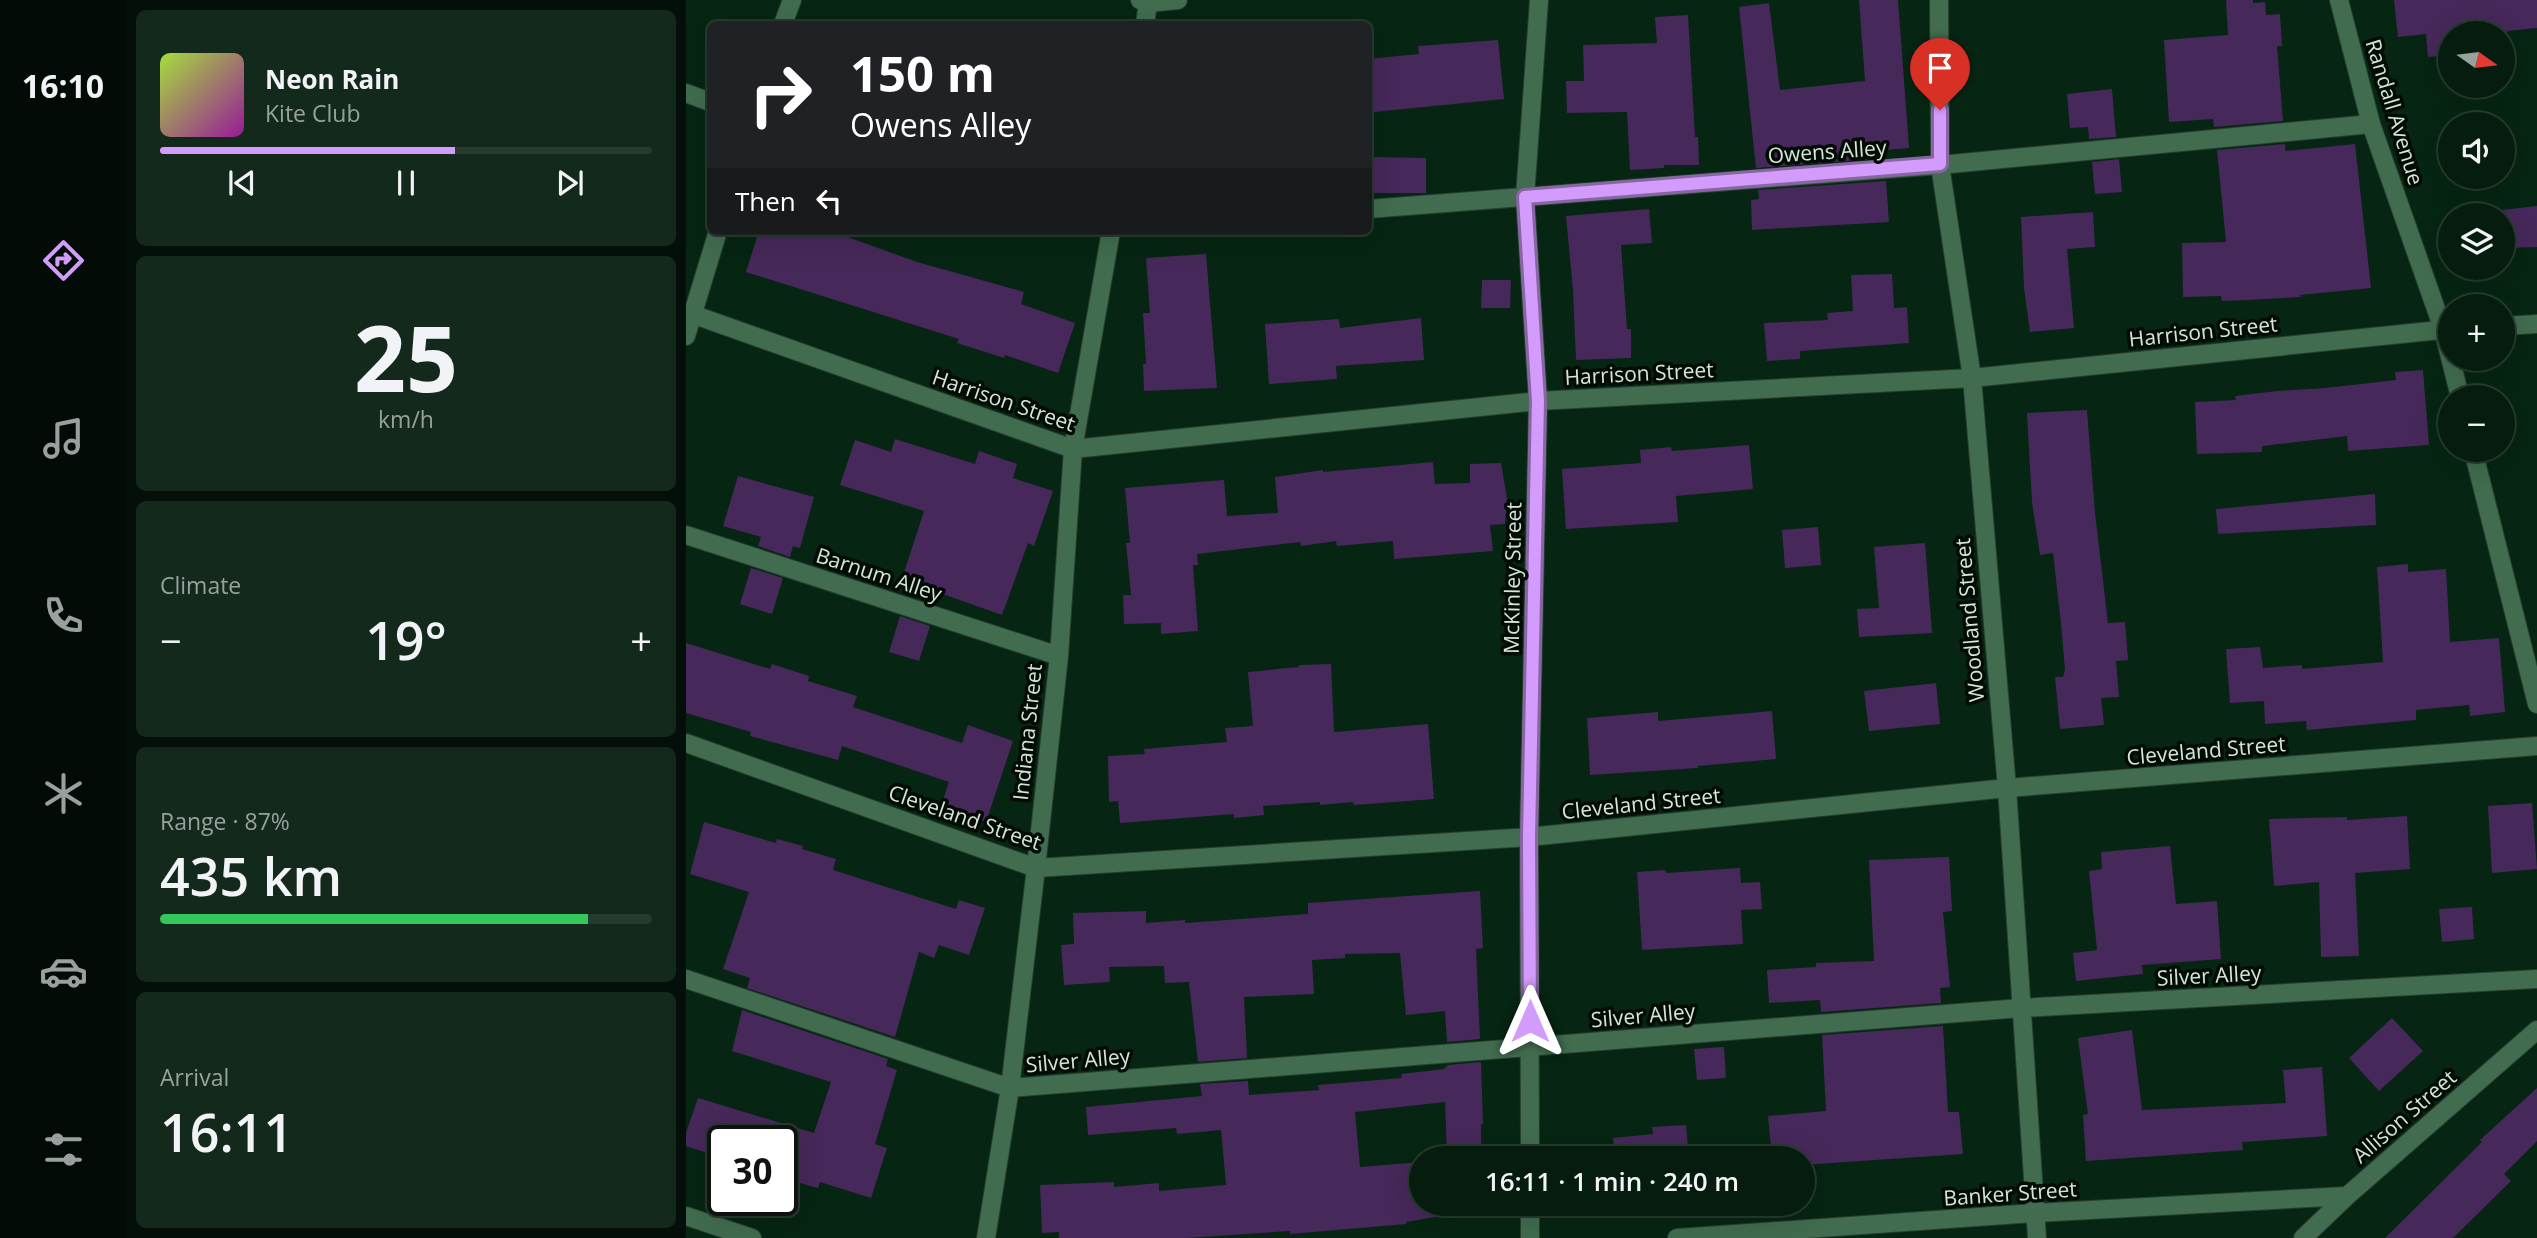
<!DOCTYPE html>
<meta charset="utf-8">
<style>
body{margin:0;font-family:"Open Sans",sans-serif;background:#13291c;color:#f1f3f6;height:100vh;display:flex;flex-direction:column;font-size:26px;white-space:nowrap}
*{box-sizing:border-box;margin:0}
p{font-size:23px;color:#97a19e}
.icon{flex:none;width:38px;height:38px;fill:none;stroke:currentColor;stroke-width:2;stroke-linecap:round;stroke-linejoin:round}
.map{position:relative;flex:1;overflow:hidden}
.details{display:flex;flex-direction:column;gap:10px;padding:10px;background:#030f08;width:560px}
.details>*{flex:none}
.top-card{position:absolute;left:21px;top:21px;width:665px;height:214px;border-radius:10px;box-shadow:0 7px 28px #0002,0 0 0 2px #263a2e;background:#202124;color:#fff;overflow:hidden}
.needle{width:46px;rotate:104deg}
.tools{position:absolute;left:1752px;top:21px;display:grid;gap:14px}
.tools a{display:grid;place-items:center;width:77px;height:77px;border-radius:50%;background:#051c0e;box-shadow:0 7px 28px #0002,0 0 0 2px #263a2e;font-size:35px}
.speed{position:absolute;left:21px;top:1125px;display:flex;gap:14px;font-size:35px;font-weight:700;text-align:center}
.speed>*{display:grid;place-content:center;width:91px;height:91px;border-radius:50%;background:#051c0e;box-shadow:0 7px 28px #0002,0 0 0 2px #263a2e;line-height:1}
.speed .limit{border:4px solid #111;border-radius:10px;background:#fff;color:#111}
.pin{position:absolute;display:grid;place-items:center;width:60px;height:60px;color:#fff;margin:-72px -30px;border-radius:50% 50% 50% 0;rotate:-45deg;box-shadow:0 0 7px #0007}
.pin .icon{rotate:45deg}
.me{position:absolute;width:77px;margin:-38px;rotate:0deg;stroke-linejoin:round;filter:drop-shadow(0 0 5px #0008)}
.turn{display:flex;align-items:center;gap:24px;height:147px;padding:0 28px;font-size:32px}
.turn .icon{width:91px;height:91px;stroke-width:2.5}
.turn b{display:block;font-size:49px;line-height:60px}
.then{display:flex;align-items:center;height:66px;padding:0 28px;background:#0003;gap:14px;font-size:26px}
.big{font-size:52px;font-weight:600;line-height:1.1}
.details .widget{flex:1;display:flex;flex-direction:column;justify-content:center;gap:10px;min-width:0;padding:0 24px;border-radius:10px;background:#13291c}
.details .dial{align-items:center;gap:0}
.dial b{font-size:91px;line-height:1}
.song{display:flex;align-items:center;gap:21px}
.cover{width:84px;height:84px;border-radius:10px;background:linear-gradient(135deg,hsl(80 70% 55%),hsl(300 70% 35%))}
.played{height:7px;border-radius:4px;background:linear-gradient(90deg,#d39cfc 60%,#263a2e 60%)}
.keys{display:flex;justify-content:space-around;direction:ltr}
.heat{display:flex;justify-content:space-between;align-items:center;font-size:38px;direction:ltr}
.charge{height:10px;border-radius:5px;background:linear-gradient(90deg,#34c759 87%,#263a2e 0)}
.trip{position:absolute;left:723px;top:1146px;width:406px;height:70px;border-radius:35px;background:#051c0e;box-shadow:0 7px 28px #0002,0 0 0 2px #263a2e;font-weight:600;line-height:70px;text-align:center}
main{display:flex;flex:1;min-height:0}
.dock{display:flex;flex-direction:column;width:126px;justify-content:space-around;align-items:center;background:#020b06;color:#97a19e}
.dock .icon{width:49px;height:49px}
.dock .current{color:#d39cfc}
.dock b{font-size:32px;color:#f1f3f6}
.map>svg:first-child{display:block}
.building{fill:#46285a}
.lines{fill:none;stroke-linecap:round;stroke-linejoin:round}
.service-casing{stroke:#24402f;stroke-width:20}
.minor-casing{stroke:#24402f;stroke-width:20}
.service{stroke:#416c4f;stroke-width:18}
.minor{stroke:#416c4f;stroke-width:18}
.route-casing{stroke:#8965a4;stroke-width:18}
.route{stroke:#d39cfc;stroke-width:12}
.labels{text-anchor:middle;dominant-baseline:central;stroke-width:7;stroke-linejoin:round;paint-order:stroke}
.street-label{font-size:21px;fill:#d5e6d9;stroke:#020b04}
</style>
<main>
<nav class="dock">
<b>16:10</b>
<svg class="icon current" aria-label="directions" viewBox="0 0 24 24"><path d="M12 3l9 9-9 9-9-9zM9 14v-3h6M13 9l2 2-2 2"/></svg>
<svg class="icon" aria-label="music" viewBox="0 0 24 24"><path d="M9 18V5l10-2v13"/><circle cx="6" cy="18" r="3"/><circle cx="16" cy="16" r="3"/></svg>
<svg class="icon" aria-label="phone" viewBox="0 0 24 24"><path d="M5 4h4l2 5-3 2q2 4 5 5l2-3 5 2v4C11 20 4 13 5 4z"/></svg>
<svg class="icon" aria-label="climate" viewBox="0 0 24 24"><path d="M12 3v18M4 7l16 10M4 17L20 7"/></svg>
<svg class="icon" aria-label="car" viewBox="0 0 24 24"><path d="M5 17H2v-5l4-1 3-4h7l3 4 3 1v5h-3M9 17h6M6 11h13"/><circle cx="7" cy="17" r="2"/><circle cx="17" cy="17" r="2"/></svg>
<svg class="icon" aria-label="filters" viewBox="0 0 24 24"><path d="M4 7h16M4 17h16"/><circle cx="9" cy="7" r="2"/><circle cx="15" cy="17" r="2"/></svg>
</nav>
<section class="details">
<div class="widget">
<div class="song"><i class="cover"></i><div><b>Neon Rain</b><p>Kite Club</p></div></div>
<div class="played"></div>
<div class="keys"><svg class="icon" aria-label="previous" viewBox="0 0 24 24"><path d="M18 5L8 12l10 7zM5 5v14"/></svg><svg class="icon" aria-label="pause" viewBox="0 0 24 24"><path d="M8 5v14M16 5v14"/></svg><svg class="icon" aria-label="next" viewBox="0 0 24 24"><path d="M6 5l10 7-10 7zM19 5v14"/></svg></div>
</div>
<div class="widget dial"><b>25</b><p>km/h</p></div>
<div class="widget"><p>Climate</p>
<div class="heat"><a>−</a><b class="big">19°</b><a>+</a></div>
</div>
<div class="widget"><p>Range · 87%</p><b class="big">435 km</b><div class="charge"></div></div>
<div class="widget"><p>Arrival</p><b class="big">16:11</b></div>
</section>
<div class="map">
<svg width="1851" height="1238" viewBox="0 0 1851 1238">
<rect width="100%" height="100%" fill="#072513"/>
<path class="building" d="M1173 0H1212L1223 148 1198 150V158L1070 168 1053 7 1083 3 1094 90 1179 81Z
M1540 0H1567V3L1579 2 1580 15 1594 14 1596 46H1591L1597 121 1528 127 1527 119 1483 122 1478 40 1542 35Z
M1708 0H1851V28L1821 31 1822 49 1816 50V33H1764V55L1742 57 1740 34 1712 37Z
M1002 15 1009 137H1012L1013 165H978V168L944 170 941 112 881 113 880 81H898L897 45 971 43 969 17Z
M812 40 818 99 688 112 682 59 733 54 732 46Z
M1426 89 1430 137 1403 139 1402 127 1384 128 1381 94Z
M1599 144V151L1669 144 1685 288 1614 295 1615 297 1562 300 1536 301 1535 296 1497 297 1496 243 1540 242 1531 150Z
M682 157 740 158V193H682Z
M1433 159 1436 192 1409 194 1406 162Z
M1200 181 1203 222 1066 230 1065 200 1073 199 1072 190Z
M1851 206V247L1816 248V210Z
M963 209 966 243 935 245 941 329H945V358L890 360 887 290 880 216Z
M1407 212 1409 247 1381 249 1388 328 1344 332 1338 288 1335 217Z
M73 231H145L231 262 338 292 335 304 389 323 372 373 319 355 318 358 271 343 273 339 60 272Z
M520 254 531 388 458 391 457 364H460L457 313H464L460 258Z
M1206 274 1208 308 1221 307 1223 343 1114 351V359L1081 361 1078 323 1142 320 1141 313 1167 311 1165 275Z
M796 280H825L824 308H795Z
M735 318 738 360 650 366 651 379 583 384 579 324 653 319 654 328Z
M1737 370 1743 445 1662 451 1661 436 1576 446V452L1511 454 1509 402 1550 400 1549 396 1591 391 1640 388 1710 380 1709 372Z
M1401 410 1409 513 1422 623 1439 622 1442 660 1430 661 1433 697 1415 698 1418 725 1374 729 1369 677H1377L1379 670 1375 624 1367 553 1354 555 1346 502 1341 413Z
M209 439 289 464 293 451 331 464 327 478 367 491 348 546 342 543 316 615 254 593 250 604 221 595 222 591 213 588 238 511 154 485 169 440 205 452Z
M1063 445 1067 489 990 496 992 522 880 529 876 469 955 463 954 450 985 447 986 451Z
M747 462 749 484 784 483V464L815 463 821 498 819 524 804 525 807 551 708 559 707 541 651 546 650 541 615 546 614 542 511 554 512 565H507L512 631 475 634V623L438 624 437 595H445L440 543H444L439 488 538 480 541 516 592 513 589 477 637 470V472Z
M52 476 128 497 114 548 107 546 104 557 72 546 75 537 37 526Z
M1689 494 1690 525 1532 534 1530 509Z
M1132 527 1135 565 1099 568 1096 530Z
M1239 543 1246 633 1173 637 1171 609 1193 608 1188 547Z
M1722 564V572L1760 569 1764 642 1813 638 1819 712 1784 716 1783 705 1730 710V720L1621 730 1620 721 1579 724 1578 701 1544 703 1540 649 1574 647 1577 668 1616 665V669L1697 662 1691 567Z
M65 568 97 578 86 614 54 604Z
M214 616 244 626 233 661 203 652Z
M0 643 84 669 86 664 123 676 122 681 171 696 167 707 276 743 282 725 327 741 300 822 255 806 263 782 156 746 152 760 64 736 65 732 0 713Z
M645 664 648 732 742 724 748 799 668 805 667 802 634 805V802L577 806 578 815 548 818V814L434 823 432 801 423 802 422 756 459 754 458 749 541 742 539 728 567 726 562 672 613 667V665Z
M1250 683 1254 724 1183 731 1178 691Z
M1086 711 1090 759 1012 766V768L904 775 901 718 972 712V721Z
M1846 803 1851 869 1806 873 1802 806Z
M1721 816 1724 869 1669 873 1673 956 1635 957 1633 882 1588 886 1583 819 1661 817V820Z
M18 822 90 843 91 839 117 846 116 849 150 859 147 870 270 909 273 900 299 908 283 955 253 945 248 958 233 952 209 1037 61 988 64 978 37 969 63 892 4 874Z
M1484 846 1490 904 1531 901 1535 959 1456 965 1457 974 1390 981 1387 953 1411 950 1403 871 1416 869 1415 852Z
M1263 857 1266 911 1257 912 1264 987 1254 988 1255 1003 1135 1012 1134 1000 1083 1003 1081 970 1130 967V963L1188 961 1183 860Z
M1054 868 1055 883 1074 882 1076 909 1055 910 1057 944 956 950 951 872 979 870 980 873Z
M794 891 797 948 790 949 794 1039 761 1042 759 1011 720 1015 714 953 659 954V958L626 960 628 994 558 997 561 1058 512 1062 503 982 479 983 478 966 423 967 424 982 378 985 375 945 388 944 387 913 460 911V923L499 920V923L622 914V903Z
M1786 907 1788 939 1756 942 1753 909Z
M56 1010 202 1059 200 1066 211 1070 189 1144 201 1148 185 1198 134 1182 132 1188 96 1178V1141H37V1158L0 1146V1133L12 1098 128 1133 145 1082 46 1051Z
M1706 1018 1737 1051 1693 1091 1663 1058Z
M1257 1026 1262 1112H1273L1277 1154 1116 1165V1158H1086L1082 1116 1140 1111 1136 1035Z
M1446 1030 1456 1110 1600 1103 1597 1070 1636 1067 1641 1136 1556 1142 1557 1150 1400 1161 1397 1115 1402 1114 1392 1038Z
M1038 1047 1040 1078 1011 1080 1008 1049Z
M795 1062 797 1124H795V1155L761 1154 759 1102 669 1112 674 1167 735 1162V1204H759L761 1215 720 1222V1224L604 1234V1231L501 1238H373V1232L356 1233 354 1185 428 1182V1187L473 1183V1191L540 1185 535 1130 491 1134 490 1128 402 1135 400 1107 516 1096 514 1084 562 1081 563 1095 633 1090 632 1085 716 1078 715 1074 758 1069 762 1065Z
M1851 1088V1141L1818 1174 1825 1181 1767 1238H1699L1796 1142 1794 1140Z
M1000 1125 1003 1158H929L927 1138 967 1134 966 1127Z"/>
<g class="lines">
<defs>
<path id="service" d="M0 93 24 102
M682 209 1254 165 1685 124
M0 979 324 1088 1335 1008 1851 979"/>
<path id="minor" d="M454 0 462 3 492 0
M1253 0 1254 165 1286 378 1321 788 1351 1238
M1653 0 1685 124 1757 329 1774 397
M97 24 106 0
M459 24 462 3
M0 312 387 449 852 401 1286 378 1764 329
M1816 326 1851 324
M0 336 32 231
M1787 450 1851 704
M0 535 373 656
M0 743 350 868 843 837 1321 788 1851 746
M844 1158 843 837 852 401 839 197 853 0
M844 1204V1238
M0 1216 66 1238
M300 1238 324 1088 350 868 373 656 387 449 425 231
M991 1238 1349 1213 1661 1196
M1617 1238 1661 1196 1851 1030"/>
</defs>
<use href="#service" class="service-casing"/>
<use href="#minor" class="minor-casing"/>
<use href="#service" class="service"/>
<use href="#minor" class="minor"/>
</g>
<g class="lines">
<defs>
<path id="route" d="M844 1021 843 837 852 401 839 197 1254 164V110"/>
</defs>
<use href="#route" class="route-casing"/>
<use href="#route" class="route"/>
</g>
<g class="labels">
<g class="street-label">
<text transform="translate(1709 112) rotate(73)">Randall Avenue</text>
<text transform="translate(1141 151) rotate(-4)">Owens Alley</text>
<text transform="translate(1517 331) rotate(-6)">Harrison Street</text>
<text transform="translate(953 373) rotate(-3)">Harrison Street</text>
<text transform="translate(318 400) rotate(19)">Harrison Street</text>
<text transform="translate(193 574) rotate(18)">Barnum Alley</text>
<text transform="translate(826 578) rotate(-89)">McKinley Street</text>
<text transform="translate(1283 620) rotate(-95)">Woodland Street</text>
<text transform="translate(341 732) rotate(-84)">Indiana Street</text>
<text transform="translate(1520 750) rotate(-5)">Cleveland Street</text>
<text transform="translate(955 803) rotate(-6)">Cleveland Street</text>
<text transform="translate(279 817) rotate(19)">Cleveland Street</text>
<text transform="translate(1523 975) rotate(-3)">Silver Alley</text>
<text transform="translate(957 1015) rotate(-5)">Silver Alley</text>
<text transform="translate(392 1060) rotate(-5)">Silver Alley</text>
<text transform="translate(1718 1116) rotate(-41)">Allison Street</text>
<text transform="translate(1324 1193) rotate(-4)">Banker Street</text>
</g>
</g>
</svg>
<div class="tools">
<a><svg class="needle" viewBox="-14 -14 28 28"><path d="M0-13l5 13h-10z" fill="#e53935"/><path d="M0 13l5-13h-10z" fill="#97a19e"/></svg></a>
<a><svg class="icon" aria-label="sound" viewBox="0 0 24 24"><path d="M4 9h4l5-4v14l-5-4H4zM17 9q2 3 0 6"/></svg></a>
<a><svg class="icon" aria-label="layers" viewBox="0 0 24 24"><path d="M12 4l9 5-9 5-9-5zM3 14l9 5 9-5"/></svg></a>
<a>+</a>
<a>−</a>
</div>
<div class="speed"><div class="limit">30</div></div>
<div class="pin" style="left:1254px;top:110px;background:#d93025"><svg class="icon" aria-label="arrive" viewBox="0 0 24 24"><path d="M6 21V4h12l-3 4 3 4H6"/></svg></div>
<svg class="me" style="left:844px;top:1021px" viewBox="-20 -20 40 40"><path d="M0-17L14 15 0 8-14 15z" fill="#d39cfc" stroke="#fff" stroke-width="4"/></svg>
<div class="trip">16:11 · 1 min · 240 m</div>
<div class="top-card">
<div class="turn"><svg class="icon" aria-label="right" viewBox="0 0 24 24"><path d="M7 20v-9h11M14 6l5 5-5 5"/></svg><div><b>150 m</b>Owens Alley</div></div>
<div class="then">Then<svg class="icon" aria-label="left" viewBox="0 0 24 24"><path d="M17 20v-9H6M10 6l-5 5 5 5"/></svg></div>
</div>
</div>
</main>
